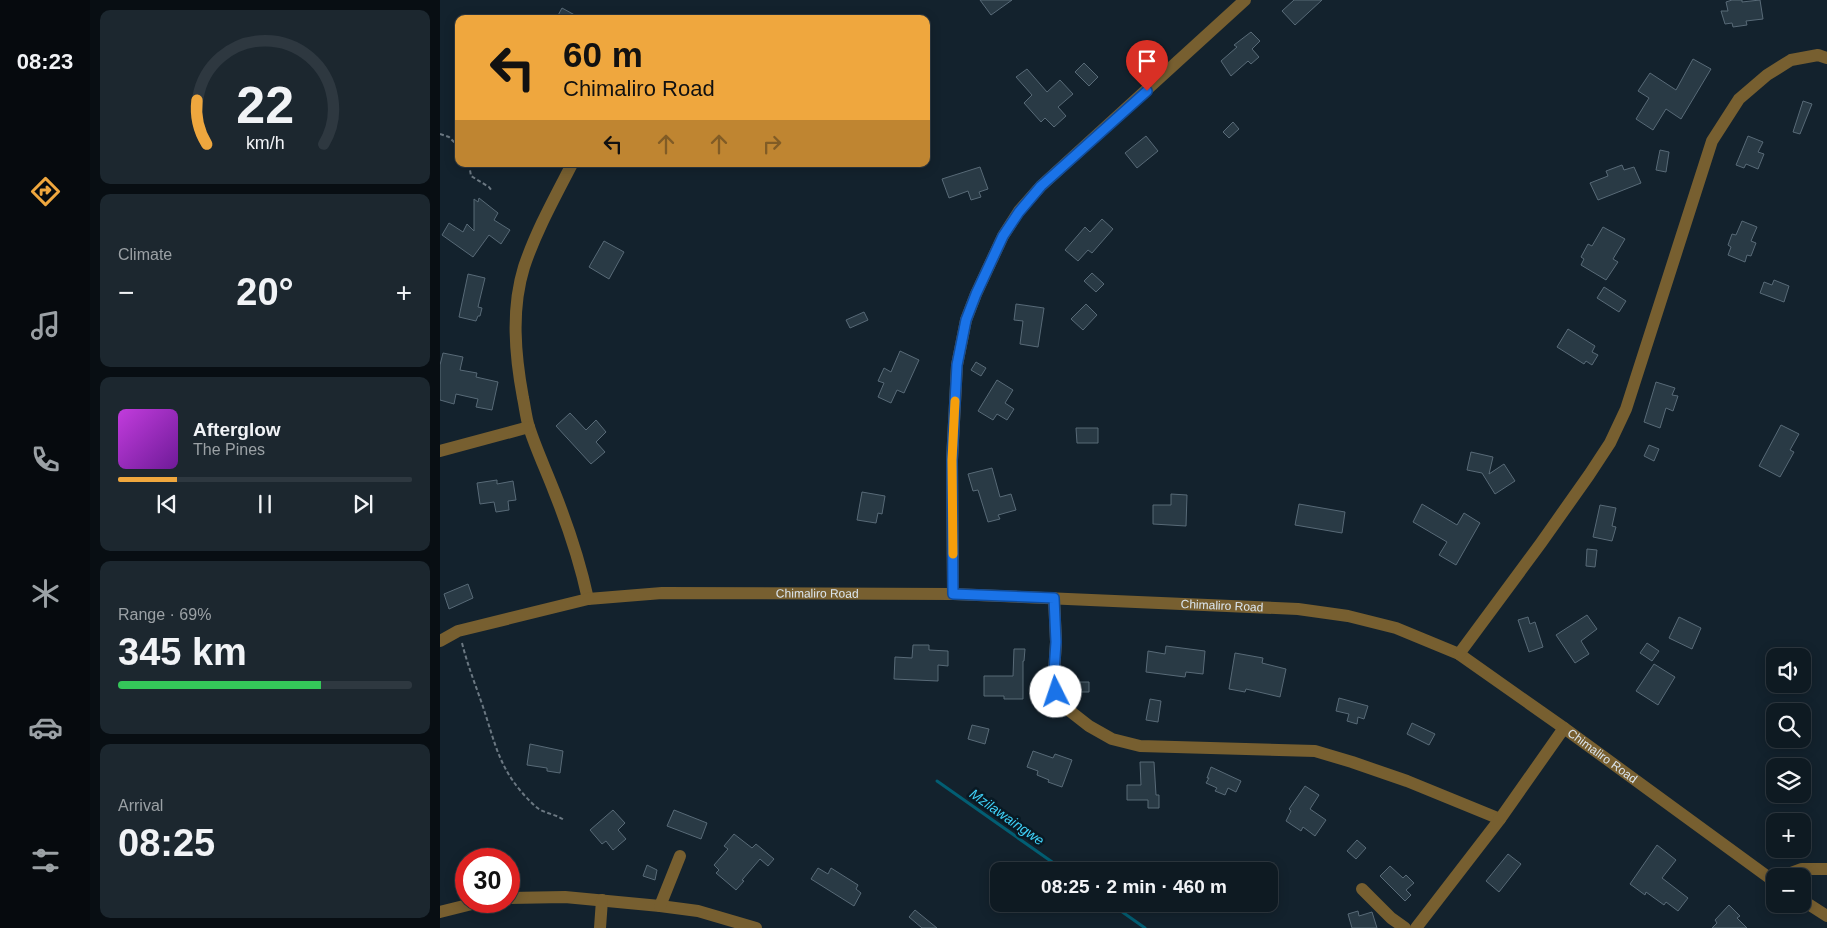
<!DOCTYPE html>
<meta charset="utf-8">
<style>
body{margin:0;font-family:Helvetica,sans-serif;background:#1c272f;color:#f1f3f6;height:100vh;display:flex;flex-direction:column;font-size:19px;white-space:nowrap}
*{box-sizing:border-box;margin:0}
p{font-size:16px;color:#9ba1a5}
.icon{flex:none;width:28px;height:28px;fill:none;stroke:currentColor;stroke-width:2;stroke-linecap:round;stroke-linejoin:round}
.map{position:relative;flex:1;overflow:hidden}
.drawer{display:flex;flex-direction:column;gap:10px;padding:10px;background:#080e13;width:350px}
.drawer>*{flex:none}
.guide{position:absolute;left:15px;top:15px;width:475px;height:152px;border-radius:10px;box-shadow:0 2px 12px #0003,0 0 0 1px #2e3840;background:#efa73e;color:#111;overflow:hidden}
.tools{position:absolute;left:1326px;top:648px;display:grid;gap:10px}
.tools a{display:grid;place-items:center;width:45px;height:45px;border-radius:10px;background:#0e1a22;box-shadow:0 2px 12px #0003,0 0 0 1px #2e3840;font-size:25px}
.speed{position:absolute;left:15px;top:848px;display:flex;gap:10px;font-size:25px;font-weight:700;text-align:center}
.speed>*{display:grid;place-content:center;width:65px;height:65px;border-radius:50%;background:#0e1a22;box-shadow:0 2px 12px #0003,0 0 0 1px #2e3840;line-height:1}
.speed .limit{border:8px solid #d22;background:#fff;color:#111}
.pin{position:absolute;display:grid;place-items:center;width:42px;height:42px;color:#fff;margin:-51px -21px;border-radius:50% 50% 50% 0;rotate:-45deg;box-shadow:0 0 5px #0007}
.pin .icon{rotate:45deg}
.me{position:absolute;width:55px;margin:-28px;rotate:356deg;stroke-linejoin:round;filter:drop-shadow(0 0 4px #0008)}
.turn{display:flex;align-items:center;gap:18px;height:105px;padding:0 25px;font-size:22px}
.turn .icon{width:65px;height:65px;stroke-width:2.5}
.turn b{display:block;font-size:35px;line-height:42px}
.lanes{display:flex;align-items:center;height:48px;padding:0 25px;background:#0003;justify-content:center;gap:25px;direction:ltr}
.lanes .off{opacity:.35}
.big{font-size:38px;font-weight:700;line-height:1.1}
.drawer .widget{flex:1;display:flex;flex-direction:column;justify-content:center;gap:8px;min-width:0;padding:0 18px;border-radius:10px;background:#1c272f}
.drawer .dial{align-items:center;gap:0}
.dial svg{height:130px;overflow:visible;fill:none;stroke:#2e3840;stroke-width:7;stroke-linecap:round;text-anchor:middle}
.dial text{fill:#f1f3f6;stroke:none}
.song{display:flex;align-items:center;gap:15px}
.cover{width:60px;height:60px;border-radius:8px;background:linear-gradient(135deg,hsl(290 70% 55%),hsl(280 70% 35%))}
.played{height:5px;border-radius:2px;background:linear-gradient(90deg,#efa73e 20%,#2e3840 20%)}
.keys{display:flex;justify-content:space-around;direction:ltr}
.heat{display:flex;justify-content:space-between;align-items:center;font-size:28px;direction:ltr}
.charge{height:8px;border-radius:4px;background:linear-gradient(90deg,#34c759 69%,#2e3840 0)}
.trip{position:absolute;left:550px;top:862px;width:288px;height:50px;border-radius:10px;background:#0e1a22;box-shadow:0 2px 12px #0003,0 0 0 1px #2e3840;font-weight:700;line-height:50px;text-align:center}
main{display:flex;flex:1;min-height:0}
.menu{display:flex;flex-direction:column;width:90px;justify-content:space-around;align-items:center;background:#060a0e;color:#9ba1a5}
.menu .icon{width:35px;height:35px}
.menu .current{color:#efa73e}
.menu b{font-size:22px;color:#f1f3f6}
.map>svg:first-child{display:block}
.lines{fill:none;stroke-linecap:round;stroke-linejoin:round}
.stream{stroke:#025e73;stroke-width:3}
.building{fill:#293a45;stroke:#586a77}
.path{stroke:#6b7882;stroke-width:2;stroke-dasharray:4 2.5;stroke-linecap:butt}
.minor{stroke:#775f30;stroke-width:12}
.route-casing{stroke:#114b97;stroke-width:12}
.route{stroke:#1a73e8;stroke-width:9}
.slow{stroke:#f59e0b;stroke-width:9}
.labels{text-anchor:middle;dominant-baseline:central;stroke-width:5;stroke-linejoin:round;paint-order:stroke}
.street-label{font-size:12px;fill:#dbe5ed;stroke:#091923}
.water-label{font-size:14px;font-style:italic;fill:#3fd1f8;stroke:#091923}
</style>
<main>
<nav class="menu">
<b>08:23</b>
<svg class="icon current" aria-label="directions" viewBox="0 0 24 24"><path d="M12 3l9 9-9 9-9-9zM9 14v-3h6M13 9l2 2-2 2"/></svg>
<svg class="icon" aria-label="music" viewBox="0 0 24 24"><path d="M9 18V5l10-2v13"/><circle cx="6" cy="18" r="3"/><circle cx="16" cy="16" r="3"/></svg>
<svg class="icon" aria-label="phone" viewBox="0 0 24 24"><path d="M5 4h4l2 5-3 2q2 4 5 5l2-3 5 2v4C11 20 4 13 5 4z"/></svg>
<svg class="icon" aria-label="climate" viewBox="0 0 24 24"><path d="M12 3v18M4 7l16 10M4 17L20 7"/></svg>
<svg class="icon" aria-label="car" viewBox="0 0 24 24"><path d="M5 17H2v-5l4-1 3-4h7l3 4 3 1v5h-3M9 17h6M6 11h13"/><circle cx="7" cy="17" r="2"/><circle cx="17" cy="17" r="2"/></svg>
<svg class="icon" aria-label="filters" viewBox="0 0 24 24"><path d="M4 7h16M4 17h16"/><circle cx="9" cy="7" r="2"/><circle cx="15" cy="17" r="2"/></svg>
</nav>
<section class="drawer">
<div class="widget dial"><svg viewBox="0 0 100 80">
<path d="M14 69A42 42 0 1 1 86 69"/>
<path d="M14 69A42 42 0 0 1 8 42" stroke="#efa73e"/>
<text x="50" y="56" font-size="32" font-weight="700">22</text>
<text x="50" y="72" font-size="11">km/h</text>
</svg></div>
<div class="widget"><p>Climate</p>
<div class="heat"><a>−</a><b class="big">20°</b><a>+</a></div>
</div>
<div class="widget">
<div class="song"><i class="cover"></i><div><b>Afterglow</b><p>The Pines</p></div></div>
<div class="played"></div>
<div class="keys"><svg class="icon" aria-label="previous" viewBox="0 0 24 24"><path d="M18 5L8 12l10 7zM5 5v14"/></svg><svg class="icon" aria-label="pause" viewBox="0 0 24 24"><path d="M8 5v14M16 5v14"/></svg><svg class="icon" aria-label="next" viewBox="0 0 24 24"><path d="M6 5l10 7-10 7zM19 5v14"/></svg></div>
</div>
<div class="widget"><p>Range · 69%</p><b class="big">345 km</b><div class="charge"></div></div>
<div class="widget"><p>Arrival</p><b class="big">08:25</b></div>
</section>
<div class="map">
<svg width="1387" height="928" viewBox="0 0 1387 928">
<rect width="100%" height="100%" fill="#13222d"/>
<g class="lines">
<path class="stream" d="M497 781 625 871
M671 904 705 928"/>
</g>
<path class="building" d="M540 0H572L551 15Z
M854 0H882L855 25 842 11Z
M1292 0H1302V2L1320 0 1323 19 1306 21 1307 25 1293 27 1292 23 1285 24 1281 11H1288L1286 2Z
M122 8 142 19H116Z
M811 32 820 41 812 49 819 57 811 64 808 61 791 76 781 61 797 47 794 45Z
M1253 59 1271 69 1241 119 1226 109 1213 130 1196 119 1209 98 1198 91 1210 73 1236 90Z
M644 63 658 77 649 86 635 72Z
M587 69 607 92 620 80 633 94 618 107 626 116 614 127 605 118 601 122 584 103 592 95 576 77Z
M1363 101 1372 104 1360 134 1353 132Z
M793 122 799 129 789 138 783 132Z
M706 136 718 151 697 168 685 153Z
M1308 136 1323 142 1318 152 1324 154 1318 169 1306 164 1304 168 1296 165Z
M1220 150 1229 152 1226 172 1216 170Z
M1182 165 1184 170 1194 167 1201 183 1158 200 1150 183 1168 176 1166 171Z
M540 167 548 189 539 192 541 197 531 200 528 191 509 198 502 179Z
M39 198 58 213 54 220 70 230 61 244 49 235 33 257 2 235 9 223 23 232 27 224 34 231V199L38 202Z
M662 219 673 229 652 253 648 250 638 261 625 250 645 227 650 232Z
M1302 221 1317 227 1311 241 1316 243 1311 256 1307 255 1305 262 1288 255 1291 247 1288 245 1292 234 1296 235Z
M1163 227 1185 239 1173 259 1178 262 1166 280 1141 265 1144 259 1141 257 1148 244 1152 246Z
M164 241 184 252 169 279 149 267Z
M652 273 664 284 656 292 644 281Z
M28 274 45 278 38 307 42 308 40 316H38L36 321 19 317Z
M1334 280 1349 286 1344 302 1320 293 1324 282 1332 285Z
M1164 287 1186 301 1179 312 1157 298Z
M576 304 604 308 598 347 580 344 583 321 574 320Z
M646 304 657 315 643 330 631 319Z
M424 312 428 320 410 328 406 320Z
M1128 329 1155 346 1152 352 1158 355 1152 365 1146 361 1144 364 1117 347Z
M460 351 479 360 464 393 457 390 451 403 438 397 444 383 438 381 444 368 451 372Z
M3 353 23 357 20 370 37 373 36 377 58 382 52 410 36 407 38 399 16 394 14 404 0 400V365Z
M536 362 546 368 541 376 531 370Z
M557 380 573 390 565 403 574 409 567 420 557 414 553 420 538 411Z
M1216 382 1235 388 1232 395 1238 396 1233 411 1226 408 1220 428 1204 422Z
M130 413 146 430 156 420 166 432 156 442 165 452 151 464 116 426Z
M1341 425 1359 434 1350 450 1354 452 1340 477 1319 466Z
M636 428H658V443H637Z
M1209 445 1219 449 1214 461 1204 456Z
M1031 452 1053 457 1049 474 1064 464 1075 481 1055 494 1042 473 1027 470Z
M552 468 560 497 571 494 576 510 558 515 560 519 548 522 538 490 533 491 528 474Z
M57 480V484L73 481 76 500 68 501 69 510 56 512 54 502 40 504 37 483Z
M422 492 445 496 442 514 438 513 436 523 417 520Z
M731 494 747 495 746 526 713 524V505H731Z
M859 504 905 512 902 533 855 525Z
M982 504 1017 525 1024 513 1040 523 1016 565 999 555 1007 542 973 522Z
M1160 505 1176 508 1172 526 1176 527 1172 541 1153 537Z
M1147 549 1157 550 1155 567 1146 566Z
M28 584 33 598 9 609 4 594Z
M1147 615 1157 629 1141 641 1149 654 1135 663 1116 635Z
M1088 617 1090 624 1095 622 1103 647 1089 652 1078 620Z
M1239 617 1261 628 1252 649 1229 638Z
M1207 643 1219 651 1212 661 1200 653Z
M473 645H489V650L508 651V666L498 665V681L454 679 455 657 472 658Z
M726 646 765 651 763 674 746 672 745 677 706 672 708 651 725 654Z
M574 649H585L584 661H583V699H564V696H544V676H573Z
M795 653 823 658 822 663 846 669 840 697 806 689 805 692 789 689Z
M1214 664 1235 677 1218 705 1196 691Z
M634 682H649V692H634Z
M899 698 928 706 924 719 918 717 917 724 907 721 909 714 896 711Z
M710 699 721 701 718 722 706 720Z
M972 723 995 734 989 745 967 734Z
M532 725 549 729 545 744 528 739Z
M90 744 123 751 120 773 107 771V768L87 765Z
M593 751 613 758 615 754 632 760 622 787 608 782 609 780 597 775 598 771 587 767Z
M700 762H714L716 795H719V808H708V800H687V785H701Z
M771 767 801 781 796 792 788 788 785 795 775 791 777 788 766 783 769 778H767Z
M865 786 879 795 870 809 886 820 875 836 863 827 861 831 846 821 851 811 849 809Z
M173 810 185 823 178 830 186 839 173 850 166 841 162 844 150 830Z
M234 810 267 823 261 839 227 826Z
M294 834 312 848 316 844 334 859 328 866 320 859 302 880 304 881 296 890 276 873 279 870 274 865 288 849 284 846Z
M917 840 926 848 916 859 907 851Z
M1217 845 1236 860 1222 878 1248 898 1238 911 1226 902 1224 905 1206 892 1205 895 1190 884Z
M1068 854 1081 864 1059 892 1046 881Z
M207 865 217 870 215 880 203 876Z
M950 866 963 878 966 875 974 883 966 890 971 895 965 901 940 876Z
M378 868 388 874 391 868 418 885 416 889 421 893 414 906 371 879Z
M1289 905 1300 916 1297 918 1307 928H1272L1277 923 1275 920Z
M475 910 497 928H482L469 917Z
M918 911 919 916 932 912 937 928H912L908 914Z"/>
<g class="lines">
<path class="path" d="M0 134 9 137 19 147
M29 164 31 176 49 187 52 191
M22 643C27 663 34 681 41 701 56 744 58 771 94 805 103 814 114 813 124 820"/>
<g class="minor">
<path d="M132 164C115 197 96 231 84 267 71 309 75 355 83 398 85 407 86 418 89 427 96 449 106 470 114 491 128 526 140 562 148 599"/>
<path d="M0 451 89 427"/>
<path d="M513 594 512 460 517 365 526 320 536 294 563 236 579 211 601 186 805 0"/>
<path d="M614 598 616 642 614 672 616 692 626 708 649 726 672 739 700 746 875 751 912 762 967 781 1060 819"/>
<path id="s1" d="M0 641 18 631 148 599 222 593 513 594 858 609 908 616 956 628 1019 654 1124 728 1335 882"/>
<path d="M1019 654 1101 543 1149 475 1170 443 1186 409 1272 141 1299 99 1327 75 1351 60 1378 55 1387 58"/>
<path d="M1343 876 1362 869H1387"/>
<path d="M922 889 951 918 965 928"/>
<path d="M69 898 125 897 220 906 258 911 316 928"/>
<path d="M1362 900 1387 916"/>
<path d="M220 906 240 856"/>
<path d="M0 912 44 901"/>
<path d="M160 928 162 900"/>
<path d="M976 928 1060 819 1124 728"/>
</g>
</g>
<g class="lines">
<defs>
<path id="route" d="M616 692 614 672 616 642 614 598 513 594 512 460 517 365 526 320 536 294 563 236 579 212 601 186 707 91"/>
</defs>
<use href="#route" class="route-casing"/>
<use href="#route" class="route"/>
<path class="slow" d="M513 554 512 460 515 401"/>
</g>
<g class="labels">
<g class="street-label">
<text stroke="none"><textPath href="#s1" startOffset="384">Chimaliro Road</textPath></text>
<text stroke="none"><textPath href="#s1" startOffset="789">Chimaliro Road</textPath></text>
<text stroke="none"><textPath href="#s1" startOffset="1209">Chimaliro Road</textPath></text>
</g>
<g class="water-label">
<text transform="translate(567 817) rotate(35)">Mzilawaingwe</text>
</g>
</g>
</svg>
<div class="tools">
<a><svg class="icon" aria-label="sound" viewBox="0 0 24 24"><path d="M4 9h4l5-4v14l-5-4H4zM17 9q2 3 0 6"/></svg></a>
<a><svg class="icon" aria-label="search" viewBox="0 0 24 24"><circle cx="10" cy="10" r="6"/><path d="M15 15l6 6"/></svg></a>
<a><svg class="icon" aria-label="layers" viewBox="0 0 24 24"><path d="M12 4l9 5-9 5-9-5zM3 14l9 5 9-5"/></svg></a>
<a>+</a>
<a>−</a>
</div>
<div class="speed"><div class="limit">30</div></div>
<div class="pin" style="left:707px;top:91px;background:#d93025"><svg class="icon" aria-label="arrive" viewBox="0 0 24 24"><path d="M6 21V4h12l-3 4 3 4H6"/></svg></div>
<svg class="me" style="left:616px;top:692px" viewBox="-20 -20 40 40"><circle r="19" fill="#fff"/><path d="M0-13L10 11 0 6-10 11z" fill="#1a73e8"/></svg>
<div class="trip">08:25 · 2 min · 460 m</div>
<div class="guide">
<div class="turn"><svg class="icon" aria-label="left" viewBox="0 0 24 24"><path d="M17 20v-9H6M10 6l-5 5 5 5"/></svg><div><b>60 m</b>Chimaliro Road</div></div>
<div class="lanes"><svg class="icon" aria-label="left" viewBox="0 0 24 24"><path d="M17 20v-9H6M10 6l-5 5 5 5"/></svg><svg class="icon off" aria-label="ahead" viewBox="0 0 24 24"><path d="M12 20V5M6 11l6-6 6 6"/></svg><svg class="icon off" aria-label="ahead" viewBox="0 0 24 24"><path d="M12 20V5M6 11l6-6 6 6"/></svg><svg class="icon off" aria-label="right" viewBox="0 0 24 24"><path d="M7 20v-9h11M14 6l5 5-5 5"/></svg></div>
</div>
</div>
</main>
